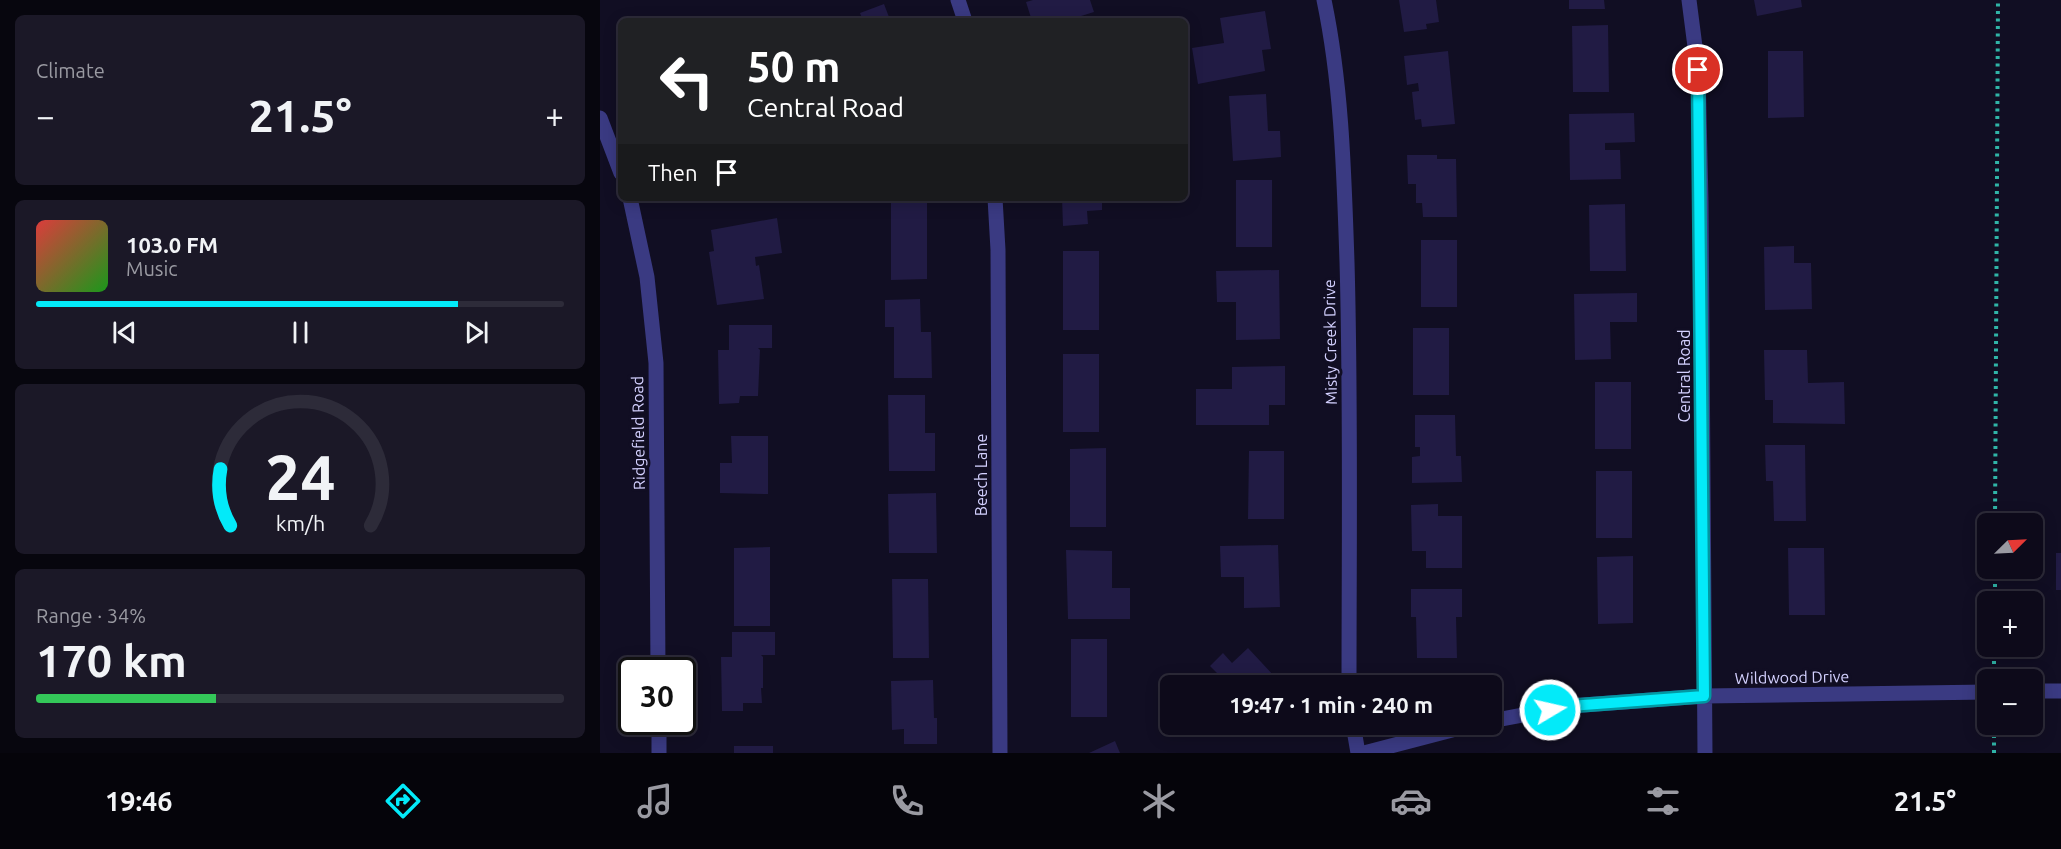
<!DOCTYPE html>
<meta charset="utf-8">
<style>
body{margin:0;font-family:Ubuntu,sans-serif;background:#1b1827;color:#f1f3f6;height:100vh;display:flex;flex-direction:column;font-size:22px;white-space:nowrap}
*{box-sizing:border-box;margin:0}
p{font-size:20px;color:#9a9aa2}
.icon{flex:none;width:33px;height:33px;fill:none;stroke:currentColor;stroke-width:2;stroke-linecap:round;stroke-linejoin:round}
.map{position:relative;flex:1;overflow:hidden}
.sheet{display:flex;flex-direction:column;gap:15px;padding:15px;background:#07060e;width:600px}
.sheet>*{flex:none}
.guide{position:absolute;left:18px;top:18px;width:570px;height:183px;border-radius:9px;box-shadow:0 3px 15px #0003,0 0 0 2px #2d2b39;background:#202124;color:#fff;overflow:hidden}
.needle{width:39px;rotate:66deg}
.controls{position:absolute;left:1377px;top:513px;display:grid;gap:12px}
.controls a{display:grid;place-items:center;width:66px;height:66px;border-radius:9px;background:#0d0a1a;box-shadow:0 3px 15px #0003,0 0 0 2px #2d2b39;font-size:30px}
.speed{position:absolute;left:18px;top:657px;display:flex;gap:12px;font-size:30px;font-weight:700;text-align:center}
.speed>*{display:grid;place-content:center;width:78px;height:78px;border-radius:50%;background:#0d0a1a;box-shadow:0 3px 15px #0003,0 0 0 2px #2d2b39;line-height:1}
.speed .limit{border:3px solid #111;border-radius:9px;background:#fff;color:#111}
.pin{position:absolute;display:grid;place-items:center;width:51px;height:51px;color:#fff;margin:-26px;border:3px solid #fff;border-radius:50%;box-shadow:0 2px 6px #0007}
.me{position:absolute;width:66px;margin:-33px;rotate:81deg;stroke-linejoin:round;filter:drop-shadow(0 0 4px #0008)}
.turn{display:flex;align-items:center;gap:21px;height:126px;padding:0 30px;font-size:27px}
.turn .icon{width:78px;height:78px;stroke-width:2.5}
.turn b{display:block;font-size:42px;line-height:51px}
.then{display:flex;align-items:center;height:57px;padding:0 30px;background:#0003;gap:12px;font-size:22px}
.big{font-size:45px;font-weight:700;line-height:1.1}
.sheet .widget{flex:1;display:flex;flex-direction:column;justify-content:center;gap:9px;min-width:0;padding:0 21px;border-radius:9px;background:#1b1827}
.sheet .dial{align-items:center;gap:0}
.dial svg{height:156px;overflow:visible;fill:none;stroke:#2d2b39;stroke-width:7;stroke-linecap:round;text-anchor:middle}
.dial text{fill:#f1f3f6;stroke:none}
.song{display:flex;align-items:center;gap:18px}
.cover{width:72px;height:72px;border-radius:9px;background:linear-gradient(135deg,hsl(0 70% 55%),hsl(120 70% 35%))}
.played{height:6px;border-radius:3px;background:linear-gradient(90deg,#03eaf9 80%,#2d2b39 80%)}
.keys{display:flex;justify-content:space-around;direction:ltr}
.heat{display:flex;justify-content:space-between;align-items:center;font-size:33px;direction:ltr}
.charge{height:9px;border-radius:4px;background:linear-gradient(90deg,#34c759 34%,#2d2b39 0)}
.trip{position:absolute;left:560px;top:675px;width:342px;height:60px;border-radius:9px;background:#0d0a1a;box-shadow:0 3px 15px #0003,0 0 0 2px #2d2b39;font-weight:700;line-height:60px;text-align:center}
.tabs{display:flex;height:96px;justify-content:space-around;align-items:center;background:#05040a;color:#9a9aa2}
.tabs .icon{width:42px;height:42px}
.tabs .on{color:#03eaf9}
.tabs b{font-size:27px;color:#f1f3f6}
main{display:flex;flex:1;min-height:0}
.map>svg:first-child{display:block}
.building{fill:#211b44}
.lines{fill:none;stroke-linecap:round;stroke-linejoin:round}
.path{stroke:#30b4a7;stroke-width:4;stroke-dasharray:3 4.5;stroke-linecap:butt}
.minor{stroke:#3a3a82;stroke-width:15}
.route-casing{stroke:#0298a2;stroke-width:15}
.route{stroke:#03eaf9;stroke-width:10}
.labels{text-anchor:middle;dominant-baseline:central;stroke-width:6;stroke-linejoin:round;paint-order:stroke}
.street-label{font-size:16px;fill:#d4d1ff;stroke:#110e23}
</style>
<main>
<section class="sheet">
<div class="widget"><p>Climate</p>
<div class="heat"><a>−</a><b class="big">21.5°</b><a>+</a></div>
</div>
<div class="widget">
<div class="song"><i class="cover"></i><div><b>103.0 FM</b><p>Music</p></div></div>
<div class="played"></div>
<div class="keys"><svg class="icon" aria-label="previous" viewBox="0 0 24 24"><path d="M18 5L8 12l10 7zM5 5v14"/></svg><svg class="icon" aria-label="pause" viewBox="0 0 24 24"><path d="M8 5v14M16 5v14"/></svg><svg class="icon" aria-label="next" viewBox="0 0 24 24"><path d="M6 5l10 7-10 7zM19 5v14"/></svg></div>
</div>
<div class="widget dial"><svg viewBox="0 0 100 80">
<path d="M14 69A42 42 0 1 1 86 69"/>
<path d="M14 69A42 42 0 0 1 9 40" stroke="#03eaf9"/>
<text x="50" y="56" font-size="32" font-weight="700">24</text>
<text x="50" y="72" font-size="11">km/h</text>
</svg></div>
<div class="widget"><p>Range · 34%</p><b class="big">170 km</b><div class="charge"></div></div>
</section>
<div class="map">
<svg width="1461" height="753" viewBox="0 0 1461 753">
<rect width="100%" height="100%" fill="#110e23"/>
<path class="building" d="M433 0H490L494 12 465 21H432L426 2Z
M799 0H836L839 22 826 24 827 29 804 32Z
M969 0H1004L1005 9H969Z
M1154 0H1201L1202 7 1157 16Z
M284 4 289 17 292 16 294 21H263L260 13Z
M665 11 671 49 662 50 665 71 598 84 592 48 624 43 620 18Z
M1008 25 1009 92H973L972 26Z
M848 51 855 124 822 127 821 119 815 120 812 92 819 91 818 83 807 85 804 56Z
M1168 51H1203L1204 117 1168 118Z
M666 94 668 131H680L681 157 633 161 629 96Z
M1034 113 1035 142 1005 143V150H1020L1021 179 970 180 969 114Z
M807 155H837V159H856L857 217H823L822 203H816V184H808Z
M636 180H672V247H636Z
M104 198H134V199L120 203 119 200 106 203Z
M462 198H502V210L487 211 488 224 463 226Z
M291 201H327V279L291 280Z
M1025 204 1026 271H990L989 205Z
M177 218 182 253 155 257 156 266 159 265 164 299 117 305 109 252 114 251 111 230Z
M821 240H857V307H821Z
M1194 246V263H1211L1212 309 1165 310 1164 247Z
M463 251H499V330H463Z
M679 270 680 339 636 340V302H617L616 271Z
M1037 293V322H1010L1011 359 975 360 974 294Z
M320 299 321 332H331L332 378H294V327H285V300Z
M129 325H172V348H158L160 350 158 396H140L139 403 119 404 118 350H129Z
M813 328H849V395H813Z
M1164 350H1207L1208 383 1244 382 1245 424 1173 423V400H1165Z
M463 354H499V432H463Z
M685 366V405H669V425H596V389H632V367Z
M995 382H1031V449H995Z
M288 395H325V433H335V471H289Z
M815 415H855L856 456H861L862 482 812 483V457L820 456V447H815Z
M131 436H168V494L120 493V463H132Z
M1165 445H1205L1206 521H1174L1173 481H1166Z
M506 448V527H470V449Z
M649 451H684V519H648Z
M996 471H1032V538H996Z
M336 493 337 553H289L288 494Z
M838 504V516H862V568H826V551H812L811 505Z
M678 545 680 607 644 608V577H621L620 546Z
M170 547V626H134V548Z
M1188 548H1224L1225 615H1189Z
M466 550 512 551V588H530V619H468Z
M1456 553H1461V590H1456Z
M1033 556V623L998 624 997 557Z
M292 579H328L329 658H293Z
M811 589H862V617H856L857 658H817L816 617H811Z
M132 632H175V655H161L163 657V688H161L162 703H143V711H122L121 657H132Z
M471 639H507V717H471Z
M648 648 675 677 666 686H604L617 673 610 666 623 653 632 663Z
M333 680 334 718H337V744H304V729L292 730 291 681Z
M515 741 520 753H489Z
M134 746H173V753H134Z"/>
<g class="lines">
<path class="path" d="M1395 524 1398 0
M1395 602V568
M1394 646V676
M1394 753V724"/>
<path class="minor" d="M358 0 365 21
M724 0C742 86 744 175 747 262 751 403 749 545 749 686
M1089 0 1098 70 1101 202 1105 753
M0 118 21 173
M30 198 47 277 56 363 58 670
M395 198 398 250 400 753
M1432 691H1461
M891 721 970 706 1104 696 1388 692
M59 722V753
M753 724 758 753
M764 753 875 724"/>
</g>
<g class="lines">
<defs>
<path id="route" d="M950 710 970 706 1104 696 1098 70"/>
</defs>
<use href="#route" class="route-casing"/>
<use href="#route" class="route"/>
</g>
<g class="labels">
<g class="street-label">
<text transform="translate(730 342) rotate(-91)">Misty Creek Drive</text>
<text transform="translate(1084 376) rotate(-90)">Central Road</text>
<text transform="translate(38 433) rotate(-91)">Ridgefield Road</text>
<text transform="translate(381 475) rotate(-90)">Beech Lane</text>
<text transform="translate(1192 677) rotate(-1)">Wildwood Drive</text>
</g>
</g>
</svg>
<div class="controls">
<a><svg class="needle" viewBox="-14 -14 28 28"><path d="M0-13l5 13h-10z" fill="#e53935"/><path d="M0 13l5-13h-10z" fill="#9a9aa2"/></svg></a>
<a>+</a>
<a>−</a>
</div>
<div class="speed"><div class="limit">30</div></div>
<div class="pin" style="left:1098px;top:70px;background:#d93025"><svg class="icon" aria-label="arrive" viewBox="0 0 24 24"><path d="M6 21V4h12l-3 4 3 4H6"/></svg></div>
<svg class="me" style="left:950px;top:710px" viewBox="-20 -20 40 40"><circle r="17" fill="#03eaf9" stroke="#fff" stroke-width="3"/><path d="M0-11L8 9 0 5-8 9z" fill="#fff"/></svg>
<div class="trip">19:47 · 1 min · 240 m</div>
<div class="guide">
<div class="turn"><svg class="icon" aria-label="left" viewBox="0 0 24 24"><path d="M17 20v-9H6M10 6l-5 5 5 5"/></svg><div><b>50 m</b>Central Road</div></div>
<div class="then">Then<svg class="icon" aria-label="arrive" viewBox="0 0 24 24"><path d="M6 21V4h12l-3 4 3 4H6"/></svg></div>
</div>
</div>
</main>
<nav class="tabs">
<b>19:46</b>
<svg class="icon on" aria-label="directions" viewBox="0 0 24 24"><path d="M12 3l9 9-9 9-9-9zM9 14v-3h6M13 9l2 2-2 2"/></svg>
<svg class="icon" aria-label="music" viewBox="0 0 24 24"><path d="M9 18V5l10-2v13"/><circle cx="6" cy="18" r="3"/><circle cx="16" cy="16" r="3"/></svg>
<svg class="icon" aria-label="phone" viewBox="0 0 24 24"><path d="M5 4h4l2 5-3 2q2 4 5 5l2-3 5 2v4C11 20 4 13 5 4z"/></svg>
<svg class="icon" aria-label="climate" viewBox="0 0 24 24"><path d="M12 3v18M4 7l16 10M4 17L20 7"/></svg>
<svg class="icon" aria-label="car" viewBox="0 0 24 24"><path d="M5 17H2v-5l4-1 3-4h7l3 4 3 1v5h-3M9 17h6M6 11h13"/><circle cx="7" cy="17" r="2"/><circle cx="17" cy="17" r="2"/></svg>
<svg class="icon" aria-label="filters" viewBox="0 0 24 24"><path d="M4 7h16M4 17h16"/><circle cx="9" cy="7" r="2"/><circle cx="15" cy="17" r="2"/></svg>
<b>21.5°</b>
</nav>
